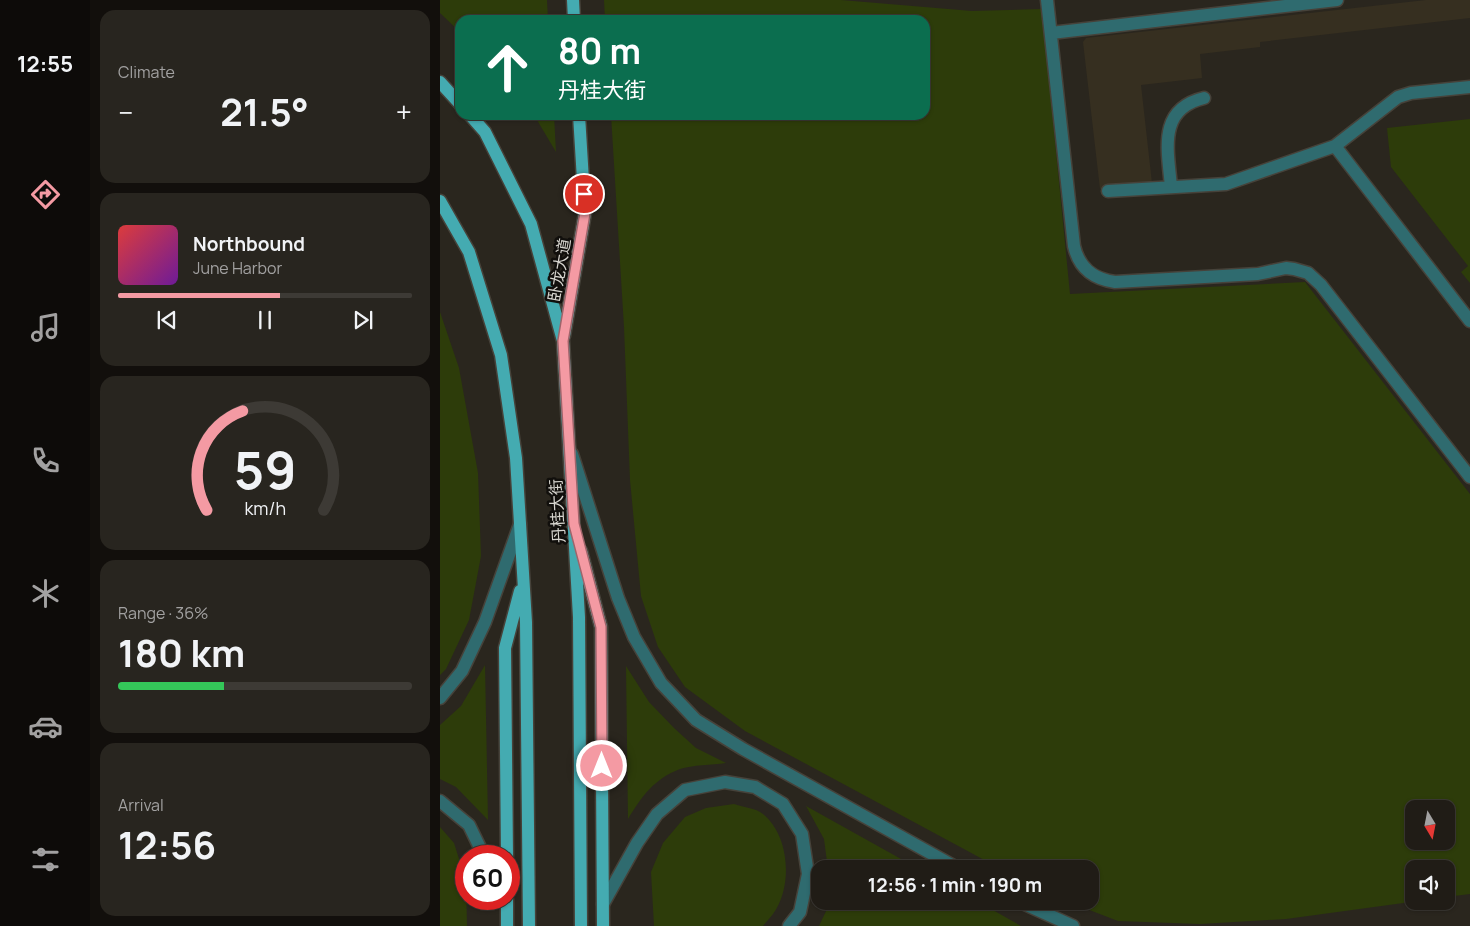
<!DOCTYPE html>
<meta charset="utf-8">
<style>
body{margin:0;font-family:Manrope,"Noto Sans SC",sans-serif;background:#28251f;color:#f1f3f6;height:100vh;display:flex;flex-direction:column;font-size:19px;white-space:nowrap}
*{box-sizing:border-box;margin:0}
p{font-size:16px;color:#a2a1a1}
.icon{flex:none;width:28px;height:28px;fill:none;stroke:currentColor;stroke-width:2;stroke-linecap:round;stroke-linejoin:round}
.map{position:relative;flex:1;overflow:hidden}
.panel{display:flex;flex-direction:column;gap:10px;padding:10px;background:#120f0c;width:350px}
.panel>*{flex:none}
.hud{position:absolute;left:15px;top:15px;width:475px;height:105px;border-radius:15px;box-shadow:0 1px 4px #0004,0 0 0 1px #3d3a35;background:#0b6e4f;color:#fff;overflow:hidden}
.needle{width:32px;rotate:170deg}
.fabs{position:absolute;left:965px;top:800px;display:grid;gap:10px}
.fabs a{display:grid;place-items:center;width:50px;height:50px;border-radius:10px;background:#201c16;box-shadow:0 1px 4px #0004,0 0 0 1px #3d3a35;font-size:25px}
.speed{position:absolute;left:15px;top:845px;display:flex;gap:10px;font-size:25px;font-weight:700;text-align:center}
.speed>*{display:grid;place-content:center;width:65px;height:65px;border-radius:50%;background:#201c16;box-shadow:0 1px 4px #0004,0 0 0 1px #3d3a35;line-height:1}
.speed .limit{border:8px solid #d22;background:#fff;color:#111}
.pin{position:absolute;display:grid;place-items:center;width:42px;height:42px;color:#fff;margin:-21px;border:2px solid #fff;border-radius:50%;box-shadow:0 1px 5px #0007}
.me{position:absolute;width:55px;margin:-28px;rotate:0deg;stroke-linejoin:round;filter:drop-shadow(0 0 4px #0008)}
.turn{display:flex;align-items:center;gap:18px;height:105px;padding:0 20px;font-size:22px}
.turn .icon{width:65px;height:65px;stroke-width:2.5}
.turn b{display:block;font-size:35px;line-height:42px}
.big{font-size:38px;font-weight:700;line-height:1.1}
.panel .widget{flex:1;display:flex;flex-direction:column;justify-content:center;gap:8px;min-width:0;padding:0 18px;border-radius:15px;background:#28251f}
.panel .dial{align-items:center;gap:0}
.dial svg{height:130px;overflow:visible;fill:none;stroke:#3d3a35;stroke-width:7;stroke-linecap:round;text-anchor:middle}
.dial text{fill:#f1f3f6;stroke:none}
.song{display:flex;align-items:center;gap:15px}
.cover{width:60px;height:60px;border-radius:8px;background:linear-gradient(135deg,hsl(0 70% 55%),hsl(280 70% 35%))}
.played{height:5px;border-radius:2px;background:linear-gradient(90deg,#f49aa3 55%,#3d3a35 55%)}
.keys{display:flex;justify-content:space-around;direction:ltr}
.heat{display:flex;justify-content:space-between;align-items:center;font-size:28px;direction:ltr}
.charge{height:8px;border-radius:4px;background:linear-gradient(90deg,#34c759 36%,#3d3a35 0)}
.trip{position:absolute;left:371px;top:860px;width:288px;height:50px;border-radius:15px;background:#201c16;box-shadow:0 1px 4px #0004,0 0 0 1px #3d3a35;font-weight:700;line-height:50px;text-align:center}
main{display:flex;flex:1;min-height:0}
.menu{display:flex;flex-direction:column;width:90px;justify-content:space-around;align-items:center;background:#0d0b09;color:#a2a1a1}
.menu .icon{width:35px;height:35px}
.menu .on{color:#f49aa3}
.menu b{font-size:22px;color:#f1f3f6}
.map>svg:first-child{display:block}
.built{fill:#362f20}
.green{fill:#2d3c0a;fill-rule:evenodd}
.lines{fill:none;stroke-linecap:round;stroke-linejoin:round}
.minor-casing{stroke:#46423a;stroke-width:15}
.major-casing{stroke:#46423a;stroke-width:15}
.minor{stroke:#2f6b6f;stroke-width:12}
.major{stroke:#44abb1;stroke-width:12}
.route-casing{stroke:#9f646a;stroke-width:12}
.route{stroke:#f49aa3;stroke-width:9}
.labels{text-anchor:middle;dominant-baseline:central;stroke-width:5;stroke-linejoin:round;paint-order:stroke}
.street-label{font-size:16px;fill:#d7d5cf;stroke:#110f0c}
</style>
<main>
<nav class="menu">
<b>12:55</b>
<svg class="icon on" aria-label="directions" viewBox="0 0 24 24"><path d="M12 3l9 9-9 9-9-9zM9 14v-3h6M13 9l2 2-2 2"/></svg>
<svg class="icon" aria-label="music" viewBox="0 0 24 24"><path d="M9 18V5l10-2v13"/><circle cx="6" cy="18" r="3"/><circle cx="16" cy="16" r="3"/></svg>
<svg class="icon" aria-label="phone" viewBox="0 0 24 24"><path d="M5 4h4l2 5-3 2q2 4 5 5l2-3 5 2v4C11 20 4 13 5 4z"/></svg>
<svg class="icon" aria-label="climate" viewBox="0 0 24 24"><path d="M12 3v18M4 7l16 10M4 17L20 7"/></svg>
<svg class="icon" aria-label="car" viewBox="0 0 24 24"><path d="M5 17H2v-5l4-1 3-4h7l3 4 3 1v5h-3M9 17h6M6 11h13"/><circle cx="7" cy="17" r="2"/><circle cx="17" cy="17" r="2"/></svg>
<svg class="icon" aria-label="filters" viewBox="0 0 24 24"><path d="M4 7h16M4 17h16"/><circle cx="9" cy="7" r="2"/><circle cx="15" cy="17" r="2"/></svg>
</nav>
<section class="panel">
<div class="widget"><p>Climate</p>
<div class="heat"><a>−</a><b class="big">21.5°</b><a>+</a></div>
</div>
<div class="widget">
<div class="song"><i class="cover"></i><div><b>Northbound</b><p>June Harbor</p></div></div>
<div class="played"></div>
<div class="keys"><svg class="icon" aria-label="previous" viewBox="0 0 24 24"><path d="M18 5L8 12l10 7zM5 5v14"/></svg><svg class="icon" aria-label="pause" viewBox="0 0 24 24"><path d="M8 5v14M16 5v14"/></svg><svg class="icon" aria-label="next" viewBox="0 0 24 24"><path d="M6 5l10 7-10 7zM19 5v14"/></svg></div>
</div>
<div class="widget dial"><svg viewBox="0 0 100 80">
<path d="M14 69A42 42 0 1 1 86 69"/>
<path d="M14 69A42 42 0 0 1 36 8" stroke="#f49aa3"/>
<text x="50" y="56" font-size="32" font-weight="700">59</text>
<text x="50" y="72" font-size="11">km/h</text>
</svg></div>
<div class="widget"><p>Range · 36%</p><b class="big">180 km</b><div class="charge"></div></div>
<div class="widget"><p>Arrival</p><b class="big">12:56</b></div>
</section>
<div class="map">
<svg width="1030" height="926" viewBox="0 0 1030 926">
<rect width="100%" height="100%" fill="#2a261e"/>
<path class="built" d="M986 0H1030V18L820 42V47L760 54 762 78 701 85 712 183 660 189 643 42 646 38Z"/>
<path class="green" d="M0 0H107L108 20H20V32L0 13Z
M164 0H401L532 11 602 9 630 294 865 282 1030 494V894L1006 897V869H974V901H978L846 919 760 924 678 921 626 901H650V869H561L305 731 245 687 218 647 201 596 190 480 184 327 171 115H485V20H165ZM974 809H1006V841H974Z
M94 115H114L116 152Z
M1030 119V283L1021 272 1028 266 951 167 947 128Z
M0 312 19 368 38 473 41 556 29 620 6 669 0 675Z
M45 665 48 820 16 787 0 779V725L21 706Z
M186 666 209 702 234 728 256 748 286 763C272 765 252 765 240 769 214 779 202 796 188 819Z
M294 804C302 807 316 808 323 814 350 836 353 887 333 914 330 918 326 922 323 926H214L211 872 223 843 245 817 266 808Z
M366 806 479 869H388L384 839Z
M0 827 14 843 26 881 27 926H0Z
M387 901H537L581 926H379L387 909Z"/>
<g class="lines">
<defs>
<path id="minor" d="M607 0 634 246C639 268 653 279 675 282L818 274 846 268 854 269 868 273 881 285 1030 477
M611 33 897 0
M895 146 1030 321
M731 187C728 151 717 109 764 98
M668 191 786 184 895 146 958 97 971 93 1030 87
M132 454 178 598 194 637 221 683 256 720 303 749 519 869
M0 698 22 671 45 622 80 524
M0 801 29 825 44 856
M578 901 633 926
M163 904 197 843 217 814 245 790 285 782 315 787 343 804 362 834 368 874 360 912 349 926"/>
<path id="major" d="M133 0 134 20
M0 82 20 104
M30 115 45 132 91 224 123 341 139 617 141 926
M0 201 29 252 61 355 76 458 86 622 89 926
M124 336 145 213 139 115
M141 551 161 627 163 926
M67 856 65 648 80 591
M67 899V926"/>
</defs>
<use href="#minor" class="minor-casing"/>
<use href="#major" class="major-casing"/>
<use href="#minor" class="minor"/>
<use href="#major" class="major"/>
</g>
<g class="lines">
<defs>
<path id="route" d="M144 194 145 213 123 341 134 524 161 627 162 766"/>
</defs>
<use href="#route" class="route-casing"/>
<use href="#route" class="route"/>
</g>
<g class="labels">
<g class="street-label">
<text transform="translate(119 270) rotate(-80)">卧龙大道</text>
<text transform="translate(117 511) rotate(-93)">丹桂大街</text>
</g>
</g>
</svg>
<div class="fabs">
<a><svg class="needle" viewBox="-14 -14 28 28"><path d="M0-13l5 13h-10z" fill="#e53935"/><path d="M0 13l5-13h-10z" fill="#a2a1a1"/></svg></a>
<a><svg class="icon" aria-label="sound" viewBox="0 0 24 24"><path d="M4 9h4l5-4v14l-5-4H4zM17 9q2 3 0 6"/></svg></a>
</div>
<div class="speed"><div class="limit">60</div></div>
<div class="pin" style="left:144px;top:194px;background:#d93025"><svg class="icon" aria-label="arrive" viewBox="0 0 24 24"><path d="M6 21V4h12l-3 4 3 4H6"/></svg></div>
<svg class="me" style="left:162px;top:766px" viewBox="-20 -20 40 40"><circle r="17" fill="#f49aa3" stroke="#fff" stroke-width="3"/><path d="M0-11L8 9 0 5-8 9z" fill="#fff"/></svg>
<div class="trip">12:56 · 1 min · 190 m</div>
<div class="hud">
<div class="turn"><svg class="icon" aria-label="ahead" viewBox="0 0 24 24"><path d="M12 20V5M6 11l6-6 6 6"/></svg><div><b>80 m</b>丹桂大街</div></div>
</div>
</div>
</main>
